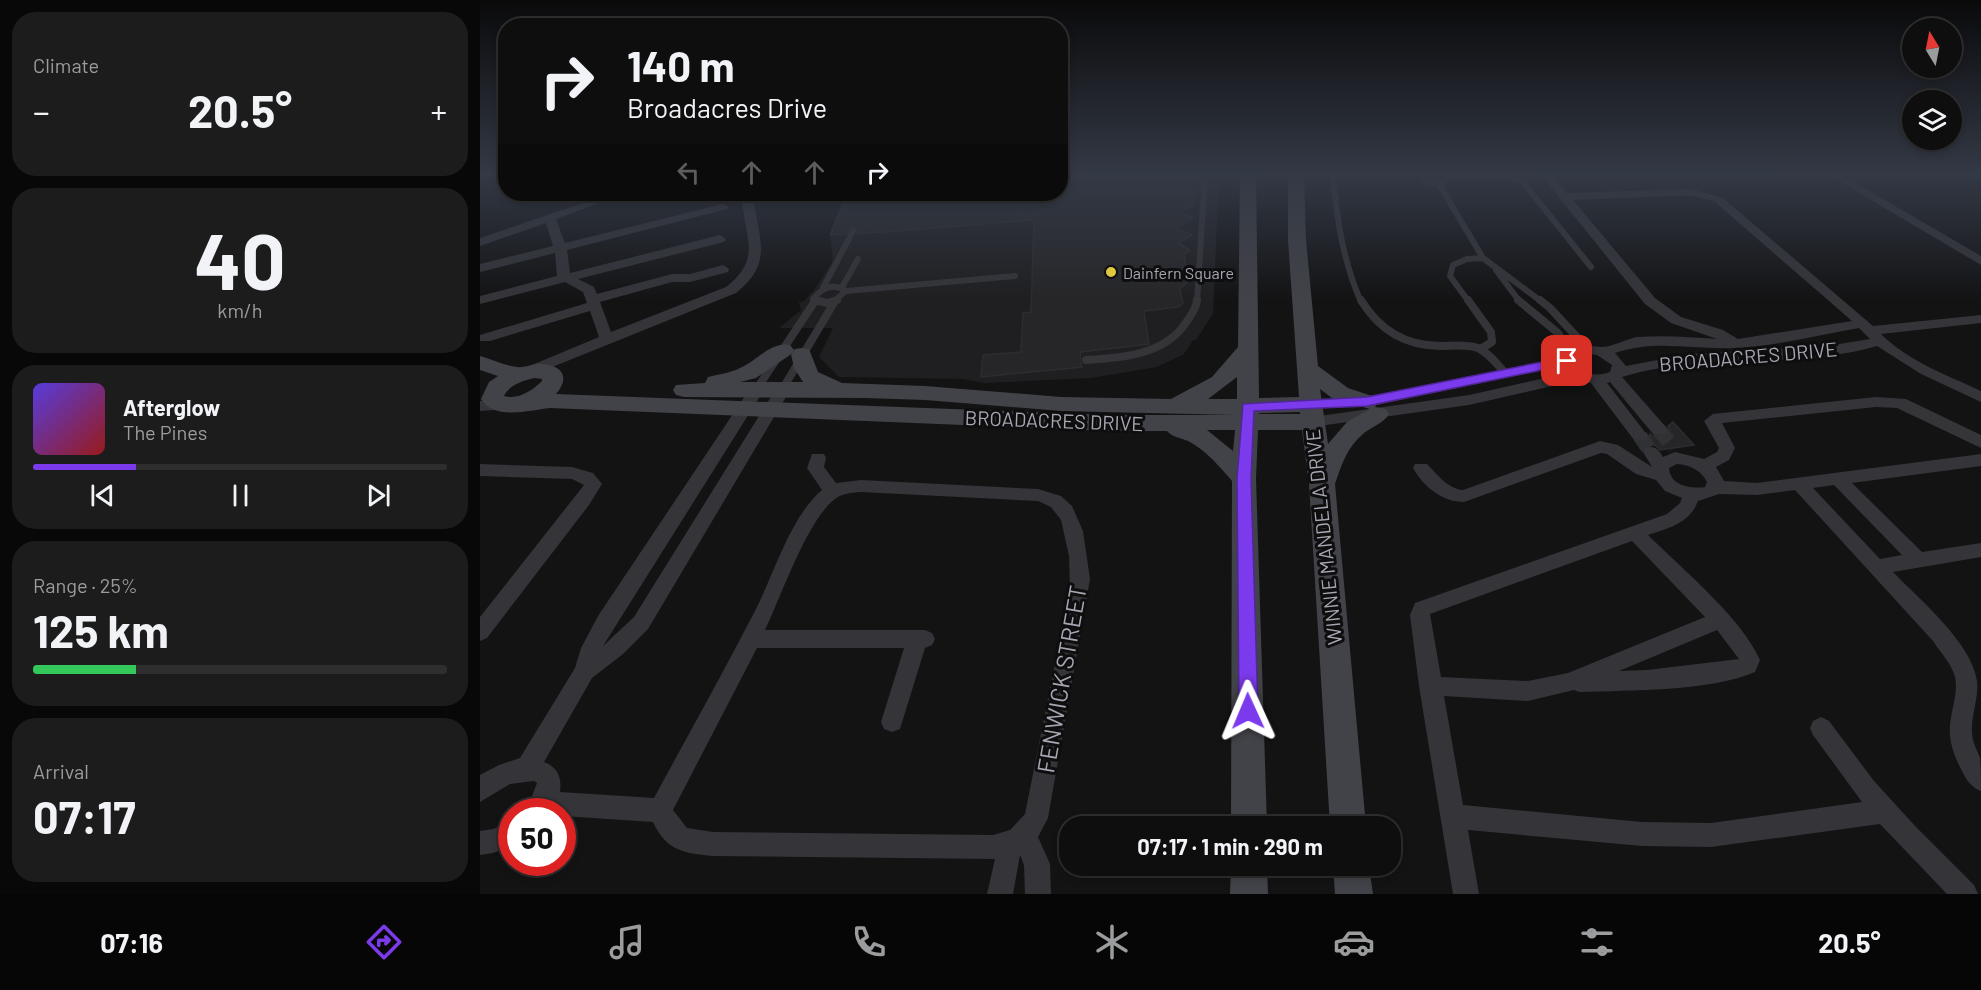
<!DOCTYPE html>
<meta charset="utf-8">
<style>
body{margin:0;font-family:Barlow,sans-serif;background:#1c1c1d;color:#f1f3f6;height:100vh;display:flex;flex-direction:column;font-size:22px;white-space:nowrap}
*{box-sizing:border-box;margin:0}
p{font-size:20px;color:#9b9c9e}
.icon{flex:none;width:33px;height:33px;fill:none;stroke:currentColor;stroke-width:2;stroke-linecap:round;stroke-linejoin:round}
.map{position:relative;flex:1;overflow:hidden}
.drawer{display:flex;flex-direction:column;gap:12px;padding:12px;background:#080808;width:480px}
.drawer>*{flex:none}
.guide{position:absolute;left:18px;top:18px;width:570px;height:183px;border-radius:24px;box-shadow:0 3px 9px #0003,0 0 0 2px #2e2e2f;background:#0e0e0f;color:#f1f3f6;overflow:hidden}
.needle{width:39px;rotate:350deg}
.controls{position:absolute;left:1422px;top:18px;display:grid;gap:12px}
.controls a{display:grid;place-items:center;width:60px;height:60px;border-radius:50%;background:#0e0e0f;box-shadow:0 3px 9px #0003,0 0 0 2px #2e2e2f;font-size:30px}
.speed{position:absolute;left:18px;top:798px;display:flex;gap:12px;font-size:30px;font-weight:700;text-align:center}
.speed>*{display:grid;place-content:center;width:78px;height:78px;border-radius:50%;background:#0e0e0f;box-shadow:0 3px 9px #0003,0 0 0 2px #2e2e2f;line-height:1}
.speed .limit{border:9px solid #d22;background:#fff;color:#111}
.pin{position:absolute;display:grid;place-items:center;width:51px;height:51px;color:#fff;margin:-26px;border-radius:12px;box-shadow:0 3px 9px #0006}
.me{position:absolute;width:66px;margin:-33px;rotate:359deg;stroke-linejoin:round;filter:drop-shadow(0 0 4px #0008)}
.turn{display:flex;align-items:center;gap:21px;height:126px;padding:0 30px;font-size:27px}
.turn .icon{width:78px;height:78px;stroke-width:2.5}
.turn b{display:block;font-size:42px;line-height:51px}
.lanes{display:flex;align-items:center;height:57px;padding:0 30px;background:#0003;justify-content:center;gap:30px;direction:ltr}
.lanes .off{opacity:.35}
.big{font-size:45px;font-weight:700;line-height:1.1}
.drawer .widget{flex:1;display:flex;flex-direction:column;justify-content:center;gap:9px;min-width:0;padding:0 21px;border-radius:24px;background:#1c1c1d}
.drawer .dial{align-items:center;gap:0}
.dial b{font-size:78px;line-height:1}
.song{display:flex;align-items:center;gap:18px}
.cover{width:72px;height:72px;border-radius:9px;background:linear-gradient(135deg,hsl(250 70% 55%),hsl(0 70% 35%))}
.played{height:6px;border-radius:3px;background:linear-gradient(90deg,#7c3aed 25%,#2e2e2f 25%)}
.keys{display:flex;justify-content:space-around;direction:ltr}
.heat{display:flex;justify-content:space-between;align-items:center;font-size:33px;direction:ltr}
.charge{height:9px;border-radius:4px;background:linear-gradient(90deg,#34c759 25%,#2e2e2f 0)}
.trip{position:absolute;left:579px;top:816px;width:342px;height:60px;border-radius:24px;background:#0e0e0f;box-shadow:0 3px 9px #0003,0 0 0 2px #2e2e2f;font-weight:700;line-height:60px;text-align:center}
.tabs{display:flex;height:96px;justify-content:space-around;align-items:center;background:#060606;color:#9b9c9e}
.tabs .icon{width:42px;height:42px}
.tabs .selected{color:#7c3aed}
.tabs b{font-size:27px;color:#f1f3f6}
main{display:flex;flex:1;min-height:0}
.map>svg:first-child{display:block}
.built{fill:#1f1f21}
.building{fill:#262628;stroke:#2d2d30;stroke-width:1.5}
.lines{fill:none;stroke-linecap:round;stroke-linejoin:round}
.street-tunnel{stroke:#303134;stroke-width:15;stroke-dasharray:15 8;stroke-linecap:butt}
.path{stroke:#3a3b40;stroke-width:2;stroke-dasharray:2 3;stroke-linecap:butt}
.lane-far1{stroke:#343439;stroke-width:6}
.lane{stroke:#343439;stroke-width:8}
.street{fill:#343439;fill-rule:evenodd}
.secondary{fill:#424348;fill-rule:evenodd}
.route{fill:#7c3aed;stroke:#51269a;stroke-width:1.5}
.poi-dot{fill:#e0c93f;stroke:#0e0e0f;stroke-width:2}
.labels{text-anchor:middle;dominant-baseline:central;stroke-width:6;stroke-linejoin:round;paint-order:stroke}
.far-poi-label{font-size:16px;fill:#a6a7b3;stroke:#0e0e0f;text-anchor:start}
.street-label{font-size:20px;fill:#a6a7b3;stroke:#0e0e0f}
.near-street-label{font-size:24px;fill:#a6a7b3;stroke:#0e0e0f}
</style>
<main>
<section class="drawer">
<div class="widget"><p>Climate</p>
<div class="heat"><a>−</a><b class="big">20.5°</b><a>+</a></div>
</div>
<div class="widget dial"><b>40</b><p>km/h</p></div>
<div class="widget">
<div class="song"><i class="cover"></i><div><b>Afterglow</b><p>The Pines</p></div></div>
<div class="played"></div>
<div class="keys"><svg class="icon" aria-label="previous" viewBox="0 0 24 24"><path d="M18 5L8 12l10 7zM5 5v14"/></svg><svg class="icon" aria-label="pause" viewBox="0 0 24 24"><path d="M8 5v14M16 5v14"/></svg><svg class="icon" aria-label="next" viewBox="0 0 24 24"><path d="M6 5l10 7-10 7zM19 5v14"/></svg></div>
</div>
<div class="widget"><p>Range · 25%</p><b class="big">125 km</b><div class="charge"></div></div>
<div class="widget"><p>Arrival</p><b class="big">07:17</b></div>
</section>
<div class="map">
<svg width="1501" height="894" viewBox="0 0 1501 894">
<rect width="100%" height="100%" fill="#131314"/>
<path class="built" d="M581 175H739L733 314 716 340H713L704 354 677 367 611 378 504 383 483 379 359 377 339 357 353 328H299L321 310 319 302 324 301 335 289 351 264 353 259 350 235 367 194H580Z"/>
<path class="building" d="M580 175H716L713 204 700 213 713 218 696 228 712 235 698 243 710 250 704 254 709 281 700 289 703 303 698 307 664 311 669 344 601 352 600 360 602 367 501 377 503 355 541 352 543 313 551 312 554 220 378 234 377 228 372 226 366 234 350 235 367 194H580Z
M1193 422 1214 445 1180 450 1175 445H1168L1162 450 1156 442 1168 441 1170 434 1173 436H1185L1189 431 1188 426Z"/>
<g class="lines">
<path class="street-tunnel" d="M1179 430 1194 448
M1160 436 1171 452"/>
<path class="path" d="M1220 175 1224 184"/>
<path class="lane-far1" d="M853 175C857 220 863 261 881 302
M941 175 942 179 949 183H963
M967 177 1027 176 1042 181 1111 267
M959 184 1003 258 1062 302
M1016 270 1040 302
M362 287 378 259
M343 288 373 231
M366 291 535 276
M339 302 333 299C342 288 353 282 366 291
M353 302 366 291
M717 302 725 175
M989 302 970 276 973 265 987 259 1003 258"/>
<path class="lane" d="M335 300 347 303 357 300
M881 300C899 330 925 346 961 346 973 346 986 344 998 348 1009 353 1017 364 1025 373
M988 300 1011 332 1012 342 1002 348
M1038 300 1078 333 1090 353
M1060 300 1070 308 1108 349
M606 360C642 358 686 355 707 321 711 315 717 308 717 300
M276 390 335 301
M302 390 355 301"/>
<path class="street" d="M1061 175H1072L1087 193 1211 189 1243 198 1393 326 1501 315V323L1401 334C1428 361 1467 375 1501 391V402L1441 374 1397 346C1314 370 1225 352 1142 377L1185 426 1187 430 1185 434H1173L1130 382 1127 383 1168 436 1166 440H1154L1111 383 1099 380 989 405 832 427 826 426 824 422 826 418 832 417 989 395 1087 373 1083 366 887 407 825 408 823 404 825 400 831 399 887 397 1080 358C1088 341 1106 346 1121 347 1133 347 1146 339 1157 337 1184 335 1211 337 1237 339L1191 323 1165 304ZM1211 195 1235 202 1372 321 1258 339 1243 330 1201 317 1175 298 1093 200ZM1379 328 1390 339 1347 346 1209 354 1146 366 1135 353C1177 339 1212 350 1255 348 1296 346 1338 335 1379 328ZM1102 353 1117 355 1132 365 1130 372C1116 378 1098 373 1094 357Z
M1349 175H1362L1501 256V265Z
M129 194H144L76 219 85 243 243 204 249 207 247 209 87 250 90 273 240 235 246 239 244 242 98 279 114 287 117 294 192 274H210L243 265 249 269 248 272 210 282H192L120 302 131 332 246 287C285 257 262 234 262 194H273C277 237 296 261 256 293L50 376H40L38 373 40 370 119 337 110 311 10 341H0V335L107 303 103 292 85 282 0 304V296L77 276 75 253 0 272V264L73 246 66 223 0 246V238Z
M276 385 284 390 123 646 154 617 297 387H307L310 390 168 629 143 654 112 678 64 762C78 767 82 778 80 792L174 798C208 735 243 673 276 609 294 573 311 516 342 490L327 468 332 454H344L346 458 344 467 356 483 381 480 558 489 581 496 592 506 603 531 610 579 568 818 558 837 570 864 571 894H545L544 865 540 855 533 894H507L515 859 233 856C203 853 187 851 173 822L82 816V812H46L57 783 54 781 30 784 0 802V775L19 765 40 758 95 668 101 648 118 616 271 387ZM381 492 558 501 571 507 581 520 589 556 590 588 545 814 530 830 513 835 233 832 207 828 193 810 277 648H424L401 722 404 729 412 732 420 729 445 648 452 645 455 639 452 633 445 630H285C301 597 327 520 355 499 363 493 371 493 381 492Z
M1396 397 1426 399 1501 435V448L1417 408 1396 407 1242 423 1255 448 1249 460 1236 467 1244 481 1277 483 1501 454V466L1372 483 1442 552 1501 543V557L1413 572C1439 599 1492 643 1497 681 1499 698 1491 715 1492 732 1492 742 1497 749 1500 758 1501 767 1501 781 1501 791 1491 787 1487 781 1482 771 1473 754 1467 737 1471 718 1473 704 1478 691 1475 677 1472 664 1460 652 1453 641L1315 490 1277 495 1239 494 1218 501C1210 523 1189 528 1168 535 1203 570 1260 616 1280 660L1275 672C1229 692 1150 690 1099 692L1094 690 1048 701 964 696 983 805 1162 822 1231 823 1382 802 1333 735 1330 728 1333 721 1341 717 1349 721 1394 781 1436 827 1494 885 1498 894H1467L1400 824 1231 847 1162 846 988 830 999 894H973L939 686 930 615 935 603 1187 514 1200 503 1202 498 1185 491 1176 480 1156 474 1127 454 1121 453 984 502C962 502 943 486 933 468L935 464H947C957 474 968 489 983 490L1120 441 1138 445 1172 467 1163 452 1165 448C1175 445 1178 449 1183 457L1195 452 1224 459 1237 452 1239 448 1224 421 1233 414ZM1197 464C1210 465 1221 470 1227 482L1225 487C1211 489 1190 486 1189 468ZM1354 485 1422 555 1400 559 1333 488ZM1152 541 1225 617 1088 673 1048 681 961 677 950 614ZM1237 630 1259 659 1167 670 1139 671Z
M22 400 30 405 28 409 0 411V401Z
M0 464 92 467 113 473 122 484 109 505 7 638 0 641V617L104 485 92 479 0 476Z
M32 821V846L13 853 0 855V831L13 829Z"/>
<path class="secondary" d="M760 175H776L779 398 819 397 808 240V175H824L826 240 838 366 868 388 895 397 898 402 895 407 906 409 909 414C904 423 891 427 883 434 867 447 861 466 855 484L886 826H850L829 484 822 430H778L776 479 787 826H751L752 481C739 466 726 450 708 441 701 438 692 437 687 431H630L70 408C49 410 15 421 1 399L9 382 18 376 0 370V356C12 359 25 366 37 367 43 368 50 365 56 364 78 363 93 374 76 394L630 415H756L581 411 445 400 385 398 204 397 196 395 193 390 196 385 225 383 228 377C239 374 251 373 260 368 277 361 291 341 310 345L314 350 310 355 276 378 260 382H323L314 368 311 354 315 349 322 348 329 349 338 372 362 383 445 386 581 397 691 399 732 377 758 347ZM757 377V399H728ZM54 378 62 379V381C52 391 38 400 24 396 29 385 42 381 54 378ZM840 389 852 398 890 409 867 422 848 444ZM820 412V414H779V413ZM727 430H755L753 451Z
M751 866H787L788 894H750Z
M853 866H889L893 894H855Z"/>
</g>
<linearGradient id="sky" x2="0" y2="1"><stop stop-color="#0a0a0b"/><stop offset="0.58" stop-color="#333945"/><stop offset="1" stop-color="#333945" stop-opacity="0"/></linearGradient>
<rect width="1501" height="300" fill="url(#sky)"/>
<path class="route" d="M1087 357 1093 361 1091 364 887 406 774 411 771 479 778 711 775 717 768 719 762 717 759 711 757 479 763 404 887 397Z"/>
<circle class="poi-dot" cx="631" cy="272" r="6"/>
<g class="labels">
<g class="far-poi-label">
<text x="643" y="272">Dainfern Square</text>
</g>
<g class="street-label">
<text transform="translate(1268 356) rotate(-5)">BROADACRES DRIVE</text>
<text transform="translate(574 420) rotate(2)">BROADACRES DRIVE</text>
<text transform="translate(843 537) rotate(-96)">WINNIE MANDELA DRIVE</text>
</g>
<g class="near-street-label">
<text transform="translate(581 679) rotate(-80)">FENWICK STREET</text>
</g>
</g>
</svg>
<div class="controls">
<a><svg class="needle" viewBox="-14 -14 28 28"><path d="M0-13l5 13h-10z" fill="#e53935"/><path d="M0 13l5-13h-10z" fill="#9b9c9e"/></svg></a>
<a><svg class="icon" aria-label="layers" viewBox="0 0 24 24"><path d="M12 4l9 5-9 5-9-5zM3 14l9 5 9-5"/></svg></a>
</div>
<div class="speed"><div class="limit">50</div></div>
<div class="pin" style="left:1087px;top:361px;background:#d93025"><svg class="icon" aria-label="arrive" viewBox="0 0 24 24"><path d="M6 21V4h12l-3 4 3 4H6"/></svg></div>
<svg class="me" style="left:768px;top:711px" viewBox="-20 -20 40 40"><path d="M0-17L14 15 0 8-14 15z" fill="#7c3aed" stroke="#fff" stroke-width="4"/></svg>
<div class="trip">07:17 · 1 min · 290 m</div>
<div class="guide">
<div class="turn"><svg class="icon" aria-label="right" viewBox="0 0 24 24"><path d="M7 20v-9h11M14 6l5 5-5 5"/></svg><div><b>140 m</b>Broadacres Drive</div></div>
<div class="lanes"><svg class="icon off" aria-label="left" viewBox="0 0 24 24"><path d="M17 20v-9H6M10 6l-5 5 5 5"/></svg><svg class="icon off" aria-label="ahead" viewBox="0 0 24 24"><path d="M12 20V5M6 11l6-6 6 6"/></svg><svg class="icon off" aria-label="ahead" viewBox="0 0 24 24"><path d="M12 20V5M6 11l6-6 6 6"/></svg><svg class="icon" aria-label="right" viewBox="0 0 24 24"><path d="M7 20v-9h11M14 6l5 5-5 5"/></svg></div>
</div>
</div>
</main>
<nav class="tabs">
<b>07:16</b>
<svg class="icon selected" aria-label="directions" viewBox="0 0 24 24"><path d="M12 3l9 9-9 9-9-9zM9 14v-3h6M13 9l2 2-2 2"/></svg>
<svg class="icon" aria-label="music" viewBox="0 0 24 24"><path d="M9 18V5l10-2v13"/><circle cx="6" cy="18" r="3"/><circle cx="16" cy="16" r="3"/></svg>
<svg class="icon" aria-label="phone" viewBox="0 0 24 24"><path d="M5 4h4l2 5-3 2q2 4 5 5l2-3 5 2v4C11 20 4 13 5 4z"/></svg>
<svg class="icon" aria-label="climate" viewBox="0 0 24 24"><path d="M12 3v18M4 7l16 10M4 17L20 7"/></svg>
<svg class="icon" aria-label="car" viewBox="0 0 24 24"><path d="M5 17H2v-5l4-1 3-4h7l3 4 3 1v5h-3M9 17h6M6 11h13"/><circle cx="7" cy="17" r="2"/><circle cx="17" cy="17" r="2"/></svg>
<svg class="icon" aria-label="filters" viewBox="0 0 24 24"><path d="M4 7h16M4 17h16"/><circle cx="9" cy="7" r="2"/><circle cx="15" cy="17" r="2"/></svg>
<b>20.5°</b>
</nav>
